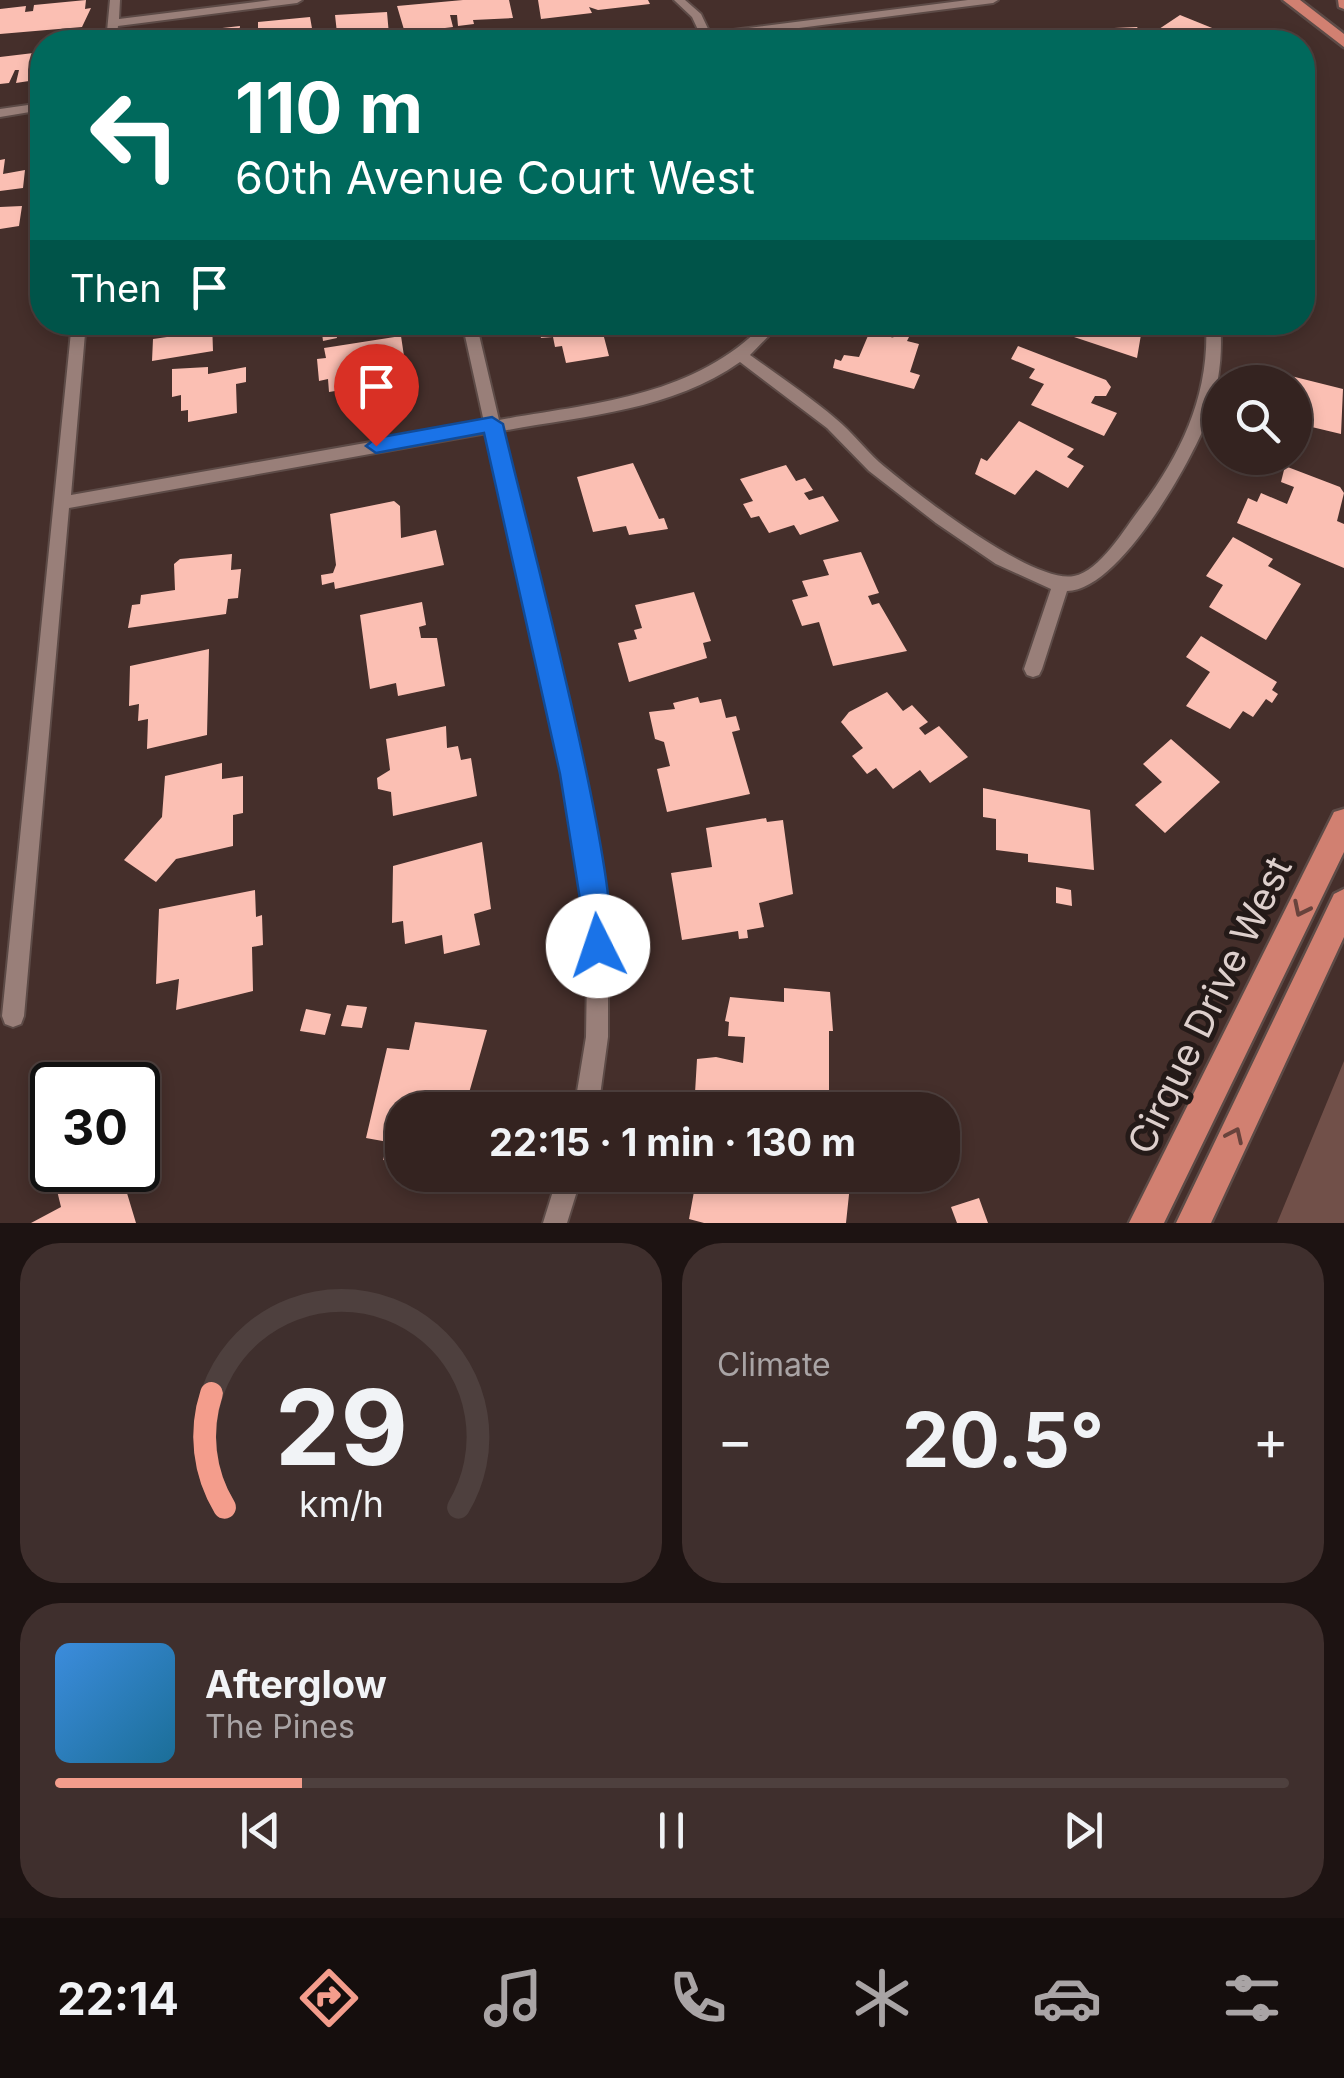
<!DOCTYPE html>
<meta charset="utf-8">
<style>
body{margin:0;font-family:Inter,sans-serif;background:#3f2f2d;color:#f1f3f6;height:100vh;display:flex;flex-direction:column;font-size:38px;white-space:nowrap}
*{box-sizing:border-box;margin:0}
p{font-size:32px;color:#a9a4a5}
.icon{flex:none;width:55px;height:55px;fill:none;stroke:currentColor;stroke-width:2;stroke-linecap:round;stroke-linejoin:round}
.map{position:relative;height:1223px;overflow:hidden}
.side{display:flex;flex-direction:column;gap:20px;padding:20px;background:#1d1312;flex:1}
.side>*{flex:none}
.hud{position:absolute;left:30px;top:30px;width:1285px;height:305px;border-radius:40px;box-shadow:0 5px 15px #0003,0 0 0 2px #4e403e;background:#00695c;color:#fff;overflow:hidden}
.tools{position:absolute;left:1202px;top:365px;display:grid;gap:20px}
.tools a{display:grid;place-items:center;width:110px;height:110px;border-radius:50%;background:#342320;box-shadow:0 5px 15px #0003,0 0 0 2px #4e403e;font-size:50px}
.speed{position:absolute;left:30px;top:1062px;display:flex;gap:20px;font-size:50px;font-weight:700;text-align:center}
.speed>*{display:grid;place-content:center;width:130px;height:130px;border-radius:50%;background:#342320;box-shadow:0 5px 15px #0003,0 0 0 2px #4e403e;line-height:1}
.speed .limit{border:5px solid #111;border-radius:15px;background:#fff;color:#111}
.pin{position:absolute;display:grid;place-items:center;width:85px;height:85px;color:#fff;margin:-102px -42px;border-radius:50% 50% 50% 0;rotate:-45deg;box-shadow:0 0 10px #0007}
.pin .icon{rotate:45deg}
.me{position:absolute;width:110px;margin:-55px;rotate:356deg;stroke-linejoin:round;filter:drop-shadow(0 0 8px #0008)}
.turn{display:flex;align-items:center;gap:35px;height:210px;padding:0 40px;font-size:45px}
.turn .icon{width:130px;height:130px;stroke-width:2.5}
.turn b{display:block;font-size:70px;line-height:85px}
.then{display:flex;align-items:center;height:95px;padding:0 40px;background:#0003;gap:20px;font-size:38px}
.big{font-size:75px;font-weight:700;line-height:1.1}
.side .card{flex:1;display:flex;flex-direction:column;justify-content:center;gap:15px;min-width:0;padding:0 35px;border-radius:40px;background:#3f2f2d}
.side .dial{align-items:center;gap:0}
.dial svg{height:260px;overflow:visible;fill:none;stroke:#4e403e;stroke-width:7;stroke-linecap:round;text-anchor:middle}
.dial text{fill:#f1f3f6;stroke:none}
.song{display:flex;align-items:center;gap:30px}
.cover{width:120px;height:120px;border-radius:15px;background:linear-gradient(135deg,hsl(210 70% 55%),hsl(200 70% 35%))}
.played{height:10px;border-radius:5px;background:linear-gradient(90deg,#f49d8c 20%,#4e403e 20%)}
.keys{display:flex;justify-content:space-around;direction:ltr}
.heat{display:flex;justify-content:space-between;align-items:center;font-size:55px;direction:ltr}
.side .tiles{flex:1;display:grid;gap:20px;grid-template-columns:1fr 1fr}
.card:last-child{grid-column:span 2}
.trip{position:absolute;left:385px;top:1092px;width:575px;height:100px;border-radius:40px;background:#342320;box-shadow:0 5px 15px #0003,0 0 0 2px #4e403e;font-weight:700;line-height:100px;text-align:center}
.menu{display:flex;height:160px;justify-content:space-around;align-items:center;background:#150e0d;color:#a9a4a5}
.menu .icon{width:70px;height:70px}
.menu .selected{color:#f49d8c}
.menu b{font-size:45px;color:#f1f3f6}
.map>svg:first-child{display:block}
.green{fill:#715049}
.building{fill:#fbbfb3}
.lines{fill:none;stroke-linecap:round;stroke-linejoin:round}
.minor-casing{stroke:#5d4b47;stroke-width:4}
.major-casing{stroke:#5d4b47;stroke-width:5}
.minor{fill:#997f79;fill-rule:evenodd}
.major{fill:#d18071;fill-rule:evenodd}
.oneway{stroke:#69433c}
.route{fill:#1a73e8;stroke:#114b97;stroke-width:2.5}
.labels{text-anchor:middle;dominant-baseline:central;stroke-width:10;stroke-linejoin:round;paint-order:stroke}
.near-street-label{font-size:38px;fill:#ddcfcc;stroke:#241a18}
</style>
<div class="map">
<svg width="1344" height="1223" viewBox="0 0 1344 1223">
<rect width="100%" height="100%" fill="#452f2b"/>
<path class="green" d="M1344 1061V1223H1277Z"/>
<path class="building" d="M86 0 85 9 91 8 82 27 0 34V9L26 6 25 12 33 11 34 5Z
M463 0H509L513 18 473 20 474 24 458 26 457 15H450L453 27 405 33 397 6Z
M538 0H648L650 4 598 10 589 7 592 13 541 19Z
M387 12 389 35 338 42 335 15Z
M1180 15 1227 34 1239 35 1231 42H1178L1182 39 1159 29Z
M310 17 313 34H307V42H264V30L258 31V22Z
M240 26 238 42H179L187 32Z
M1137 27 1147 42H1100L1091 29Z
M1040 28 1066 42 1018 38Z
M42 52V79L16 83 19 70H15L9 83 0 84V57Z
M5 159 3 174 25 170 23 188 0 191V160Z
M22 206 19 226 0 229V207Z
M168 322H212L213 351 152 361 153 339 167 337Z
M331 322H387V325L336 332 337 338 323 341 322 333 332 332Z
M537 322H600L609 356 566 363 562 346 555 347 553 337 541 338Z
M1071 322 1143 323 1137 358 1068 335Z
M890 328 911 333 907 341 919 344 910 372 920 375 914 389 833 368 835 359 841 361 844 355 859 357 870 331 894 338 887 334Z
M401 336 404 356 382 367 384 383 329 392 328 379 319 381 317 359 326 358 324 348Z
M1018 346 1106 380 1111 387 1106 396H1095L1091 403 1117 413 1104 436 1031 405 1044 384 1029 378 1035 369 1011 359Z
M208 367V374L246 367V382L236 384 237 413 188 422V410L181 411V395L172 397V369Z
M1283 374 1343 389 1341 434 1295 423V382H1283Z
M1019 421 1074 449 1067 457 1084 466 1068 488 1036 470 1015 495 975 474 981 458 987 461Z
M633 463 659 519 664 518 668 529 629 535 626 526 593 532 577 477Z
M786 465 796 481 805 478 813 490 804 493 809 500 823 496 839 521 800 535 794 525 769 533 759 516 751 518 743 504 753 501 740 479Z
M1285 466 1340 487 1344 493 1337 521 1344 524V568L1237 523 1248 498 1257 502 1261 493 1287 504 1294 487 1281 482Z
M394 501 400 506 401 538 436 530 444 565 335 589 334 582 322 585 321 575 333 573 336 565 330 514Z
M1233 537 1273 559 1268 566 1301 584 1266 640 1209 607 1223 585 1206 576Z
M861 552 879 593 868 596 872 605 879 603 907 651 833 666 819 622 802 626 792 600 808 596 802 581 829 575 823 560Z
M232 554 231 570 241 569 238 598 228 599 226 614 128 628 132 605 140 604 141 595 175 590 174 564 180 559Z
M694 592 711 641 703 643 707 658 629 682 618 643 637 639 634 630 642 628 635 605Z
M422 602 426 625 419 627 421 638H437L445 686 398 696 396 683 370 689 360 615Z
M1201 636 1277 682 1272 690 1278 694 1272 703 1266 699 1253 717 1243 711 1230 729 1186 706 1210 672 1186 657Z
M209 649 207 735 147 749 148 719 138 721 139 704 129 706 130 666Z
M887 692 903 711 912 705 928 722 919 728 925 735 939 726 968 757 930 783 920 770 893 789 876 768 867 774 852 756 863 748 841 722 849 712Z
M698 697 700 703 721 699 726 718 736 716 740 730 732 732 750 794 667 812 657 769 670 766 664 742 655 739 649 712 675 709 673 703Z
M446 726 447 748 458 746 461 760 471 758 477 796 393 816 391 792 378 789 377 778 390 770 386 739Z
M1171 739 1220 782 1165 833 1135 805 1162 782 1143 764Z
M222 763V779L243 776V813L233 815V846L176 859 156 882 124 860 162 817 165 776Z
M983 788 1090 810 1094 870 1028 862V854L996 850V819L983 817Z
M766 818 767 822 783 820 793 894 759 903 764 927 747 930 748 938 739 939 738 931 682 940 671 873 712 867 706 828Z
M482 842 491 909 474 914 480 945 444 954 442 935 405 944 403 921 392 923 393 866Z
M1056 887 1071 890 1072 906 1056 903Z
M255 890 256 917 262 915 263 945 252 947 253 991 176 1010 179 979 156 984 159 909Z
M784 988 830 992 833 1031H829V1110H694L697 1059 716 1057 743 1063 745 1037 728 1036 729 1022 725 1021 730 997 784 1002Z
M347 1005 367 1007 362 1028 341 1026Z
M306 1009 331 1014 325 1035 300 1031Z
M415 1022 487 1030 469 1093H475L472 1110H402V1162L383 1160 388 1142 366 1138 387 1048 409 1050Z
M942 1126 954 1128V1163L942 1161Z
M144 1132 154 1156 138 1168V1137Z
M52 1170H120L136 1223H31L61 1207Z
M697 1175H811L850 1185 846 1223H704L689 1219Z
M979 1198 988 1223H957L951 1207Z"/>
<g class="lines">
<defs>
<path id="minor" d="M110 0H120L119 19 271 0H302L297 3 118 26 116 42H106Z
M674 0H685L701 14 710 33 968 0H998L993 3 713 39 714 42H662L667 39 700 34 692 17Z
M42 103V110L0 117V109Z
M72 322H86L71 495 484 422 462 322H476L499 420C594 403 696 397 766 322H782L750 355C779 376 809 396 836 419 852 432 864 448 879 462 912 490 1033 585 1074 576 1101 571 1126 526 1142 506 1183 451 1210 392 1206 322H1220C1223 354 1219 384 1209 415 1193 460 1119 591 1067 591L1042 669 1039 675 1033 677 1027 675 1024 669 1051 589 996 564 936 523 869 471 827 428 740 362C671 411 582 416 502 431L583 774 608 912V1037L598 1110H574L586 1037 588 912 563 774 487 433 69 508 24 1016 21 1024 13 1027 5 1024 2 1016Z
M558 1175H582L567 1223H543Z"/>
<path id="major" d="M1283 0H1300L1344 34V47Z
M1338 0H1344V9L1339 7Z
M1344 809V852L1164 1223H1129L1334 812Z
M1344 889V937L1211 1223H1176L1334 894Z"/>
</defs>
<use href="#minor" class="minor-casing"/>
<use href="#major" class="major-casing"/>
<use href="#minor" class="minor"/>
<use href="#major" class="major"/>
</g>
<defs><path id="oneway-chevron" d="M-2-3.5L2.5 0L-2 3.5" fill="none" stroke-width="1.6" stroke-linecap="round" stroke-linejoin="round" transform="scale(2.5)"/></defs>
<g class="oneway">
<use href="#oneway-chevron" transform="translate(1301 909) rotate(116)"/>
<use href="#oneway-chevron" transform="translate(1235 1135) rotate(-65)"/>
</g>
<path class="route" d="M492 417 503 424C521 504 630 904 608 956L598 960 589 956 560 774 484 433 376 453 366 446 376 438Z"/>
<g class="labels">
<g class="near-street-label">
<text transform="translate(1209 1005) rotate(-64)">Cirque Drive West</text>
</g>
</g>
</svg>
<div class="tools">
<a><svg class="icon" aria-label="search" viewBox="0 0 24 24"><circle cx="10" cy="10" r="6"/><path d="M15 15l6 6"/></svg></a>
</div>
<div class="speed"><div class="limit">30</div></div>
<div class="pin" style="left:376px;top:446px;background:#d93025"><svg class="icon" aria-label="arrive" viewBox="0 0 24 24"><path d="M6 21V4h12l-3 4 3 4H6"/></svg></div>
<svg class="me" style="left:598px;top:946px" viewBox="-20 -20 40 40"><circle r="19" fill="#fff"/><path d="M0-13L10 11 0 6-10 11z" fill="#1a73e8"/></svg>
<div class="trip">22:15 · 1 min · 130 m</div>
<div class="hud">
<div class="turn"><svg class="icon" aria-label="left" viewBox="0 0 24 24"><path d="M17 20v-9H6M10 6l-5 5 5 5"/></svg><div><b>110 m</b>60th Avenue Court West</div></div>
<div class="then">Then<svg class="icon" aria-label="arrive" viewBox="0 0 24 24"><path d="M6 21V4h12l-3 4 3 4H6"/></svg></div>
</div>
</div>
<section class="side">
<div class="tiles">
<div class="card dial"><svg viewBox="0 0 100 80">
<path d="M14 69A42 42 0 1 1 86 69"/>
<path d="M14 69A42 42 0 0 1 10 34" stroke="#f49d8c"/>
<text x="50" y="56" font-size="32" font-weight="700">29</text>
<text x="50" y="72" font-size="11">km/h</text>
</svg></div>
<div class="card"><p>Climate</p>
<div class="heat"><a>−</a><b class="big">20.5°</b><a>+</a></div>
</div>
<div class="card">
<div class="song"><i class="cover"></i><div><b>Afterglow</b><p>The Pines</p></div></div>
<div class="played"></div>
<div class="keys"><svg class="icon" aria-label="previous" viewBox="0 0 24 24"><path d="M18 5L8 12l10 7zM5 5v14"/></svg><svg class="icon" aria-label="pause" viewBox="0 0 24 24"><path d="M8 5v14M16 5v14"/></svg><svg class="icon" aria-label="next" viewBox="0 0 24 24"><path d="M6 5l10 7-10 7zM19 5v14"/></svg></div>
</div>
</div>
</section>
<nav class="menu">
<b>22:14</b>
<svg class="icon selected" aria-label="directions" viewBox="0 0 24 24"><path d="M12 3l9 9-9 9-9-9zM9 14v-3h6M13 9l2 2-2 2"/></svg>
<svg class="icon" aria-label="music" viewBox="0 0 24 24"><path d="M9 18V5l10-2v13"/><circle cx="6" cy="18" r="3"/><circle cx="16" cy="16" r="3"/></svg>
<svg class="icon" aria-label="phone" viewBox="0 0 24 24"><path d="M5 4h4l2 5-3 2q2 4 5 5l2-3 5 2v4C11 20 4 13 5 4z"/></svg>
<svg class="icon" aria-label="climate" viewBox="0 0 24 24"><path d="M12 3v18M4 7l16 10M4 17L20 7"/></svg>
<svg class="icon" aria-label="car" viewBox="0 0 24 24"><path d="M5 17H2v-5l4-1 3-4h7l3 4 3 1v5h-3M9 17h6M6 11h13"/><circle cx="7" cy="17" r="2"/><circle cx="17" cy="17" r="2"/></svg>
<svg class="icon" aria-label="filters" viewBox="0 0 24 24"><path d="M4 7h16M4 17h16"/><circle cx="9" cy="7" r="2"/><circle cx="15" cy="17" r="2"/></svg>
</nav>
